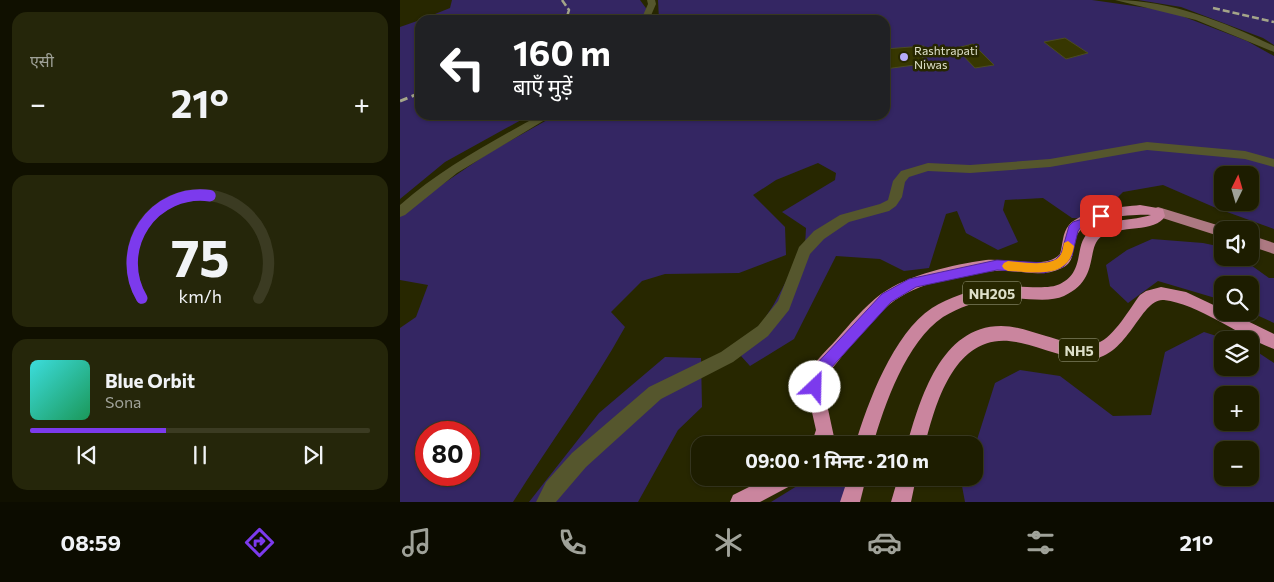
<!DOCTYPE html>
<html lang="hi">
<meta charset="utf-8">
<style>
body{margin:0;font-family:Commissioner,"Noto Sans Devanagari",sans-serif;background:#25260a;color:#f1f3f6;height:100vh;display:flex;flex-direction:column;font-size:19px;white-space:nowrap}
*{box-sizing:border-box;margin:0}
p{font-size:16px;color:#a0a299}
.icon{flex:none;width:28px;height:28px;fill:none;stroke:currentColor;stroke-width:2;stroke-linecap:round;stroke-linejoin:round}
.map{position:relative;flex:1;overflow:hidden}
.sheet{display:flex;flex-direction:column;gap:12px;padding:12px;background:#101000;width:400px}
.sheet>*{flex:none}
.hud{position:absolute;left:15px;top:15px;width:475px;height:105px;border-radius:15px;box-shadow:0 1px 4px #0004,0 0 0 1px #3b3b22;background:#202124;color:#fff;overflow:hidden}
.needle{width:32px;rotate:5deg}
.fabs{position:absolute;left:814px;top:166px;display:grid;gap:10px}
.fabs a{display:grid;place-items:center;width:45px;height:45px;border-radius:10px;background:#1d1d00;box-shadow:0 1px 4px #0004,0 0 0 1px #3b3b22;font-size:25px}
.speed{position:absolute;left:15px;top:421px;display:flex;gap:10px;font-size:25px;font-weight:700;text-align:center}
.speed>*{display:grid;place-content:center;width:65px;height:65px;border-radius:50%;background:#1d1d00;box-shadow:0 1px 4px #0004,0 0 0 1px #3b3b22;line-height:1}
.speed .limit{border:8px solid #d22;background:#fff;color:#111}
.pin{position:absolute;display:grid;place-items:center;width:42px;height:42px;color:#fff;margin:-21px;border-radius:10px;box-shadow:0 2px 8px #0006}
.me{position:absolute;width:55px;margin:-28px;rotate:24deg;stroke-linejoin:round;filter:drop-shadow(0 0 4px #0008)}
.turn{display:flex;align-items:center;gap:18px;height:105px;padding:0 15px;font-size:22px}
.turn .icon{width:65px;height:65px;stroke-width:2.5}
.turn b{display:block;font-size:35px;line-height:42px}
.big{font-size:38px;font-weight:700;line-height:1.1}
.sheet .card{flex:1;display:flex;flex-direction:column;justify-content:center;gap:8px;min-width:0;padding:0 18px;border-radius:15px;background:#25260a}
.sheet .dial{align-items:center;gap:0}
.dial svg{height:130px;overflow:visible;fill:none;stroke:#3b3b22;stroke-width:7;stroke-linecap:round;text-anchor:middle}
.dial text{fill:#f1f3f6;stroke:none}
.song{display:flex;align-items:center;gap:15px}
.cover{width:60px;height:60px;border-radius:8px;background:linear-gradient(135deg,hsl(180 70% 55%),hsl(150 70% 35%))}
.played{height:5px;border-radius:2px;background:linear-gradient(90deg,#7c3aed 40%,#3b3b22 40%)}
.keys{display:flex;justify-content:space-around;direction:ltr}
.heat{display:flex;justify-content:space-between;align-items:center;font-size:28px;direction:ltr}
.trip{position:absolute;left:291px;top:436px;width:292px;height:50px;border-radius:15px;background:#1d1d00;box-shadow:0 1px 4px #0004,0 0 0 1px #3b3b22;font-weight:700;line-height:50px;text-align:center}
.menu{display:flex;height:80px;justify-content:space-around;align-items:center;background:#0c0c00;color:#a0a299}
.menu .icon{width:35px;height:35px}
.menu .selected{color:#7c3aed}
.menu b{font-size:22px;color:#f1f3f6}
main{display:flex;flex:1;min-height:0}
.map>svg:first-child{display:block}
.green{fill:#342663;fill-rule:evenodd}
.building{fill:#373701;stroke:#4b4b22}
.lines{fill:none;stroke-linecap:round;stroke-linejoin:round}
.minor{fill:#55562d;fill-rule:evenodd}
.primary{fill:#ad7982;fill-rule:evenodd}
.trunk{fill:#ca859e;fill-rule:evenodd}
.rail-far1{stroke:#a4a589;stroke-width:2.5;stroke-dasharray:7 3;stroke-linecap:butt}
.rail{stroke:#a4a589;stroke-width:3;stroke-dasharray:8 4.5;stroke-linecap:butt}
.route{fill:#7c3aed;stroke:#51269a}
.slow{fill:#f59e0b}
.poi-dot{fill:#b6acf8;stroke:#272700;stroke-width:2}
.labels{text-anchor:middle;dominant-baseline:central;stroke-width:5;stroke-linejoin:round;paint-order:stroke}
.far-poi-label{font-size:12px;fill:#dee0c9;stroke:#272700;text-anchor:start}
.shield{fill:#272700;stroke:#a7a88d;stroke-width:1}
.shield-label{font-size:14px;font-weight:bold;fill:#dee0c9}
</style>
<main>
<section class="sheet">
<div class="card"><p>एसी</p>
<div class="heat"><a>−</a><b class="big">21°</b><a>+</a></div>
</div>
<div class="card dial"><svg viewBox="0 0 100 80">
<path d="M14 69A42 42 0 1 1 86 69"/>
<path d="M14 69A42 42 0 0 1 56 6" stroke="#7c3aed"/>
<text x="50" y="56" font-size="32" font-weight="700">75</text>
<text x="50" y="72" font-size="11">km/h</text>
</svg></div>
<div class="card">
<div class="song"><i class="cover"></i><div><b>Blue Orbit</b><p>Sona</p></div></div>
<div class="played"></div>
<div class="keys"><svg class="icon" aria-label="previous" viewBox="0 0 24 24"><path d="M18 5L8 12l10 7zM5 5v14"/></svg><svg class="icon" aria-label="pause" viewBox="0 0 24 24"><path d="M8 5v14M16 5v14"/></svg><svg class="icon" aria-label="next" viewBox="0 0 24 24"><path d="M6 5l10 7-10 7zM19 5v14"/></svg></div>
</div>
</section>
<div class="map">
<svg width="874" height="502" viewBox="0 0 874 502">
<rect width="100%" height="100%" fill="#272700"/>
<path class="green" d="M52 0H240L251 15 248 20H20L50 8Z
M258 0H692L769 11 847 41 874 56V229L816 208 763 185 723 192 696 219 672 218 643 198 605 200 603 210 618 242 598 250 566 233 557 211 546 214 529 268 504 271 480 259 436 256 394 339 350 366 341 356 374 304 405 246 406 228 382 212 435 180 436 173 418 163 376 180 353 195 385 227 386 255 339 273 265 274 242 281 211 312 225 327C192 387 150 443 113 502H0V328L16 317 28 285 0 280V213L90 152 156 115H485V20H259ZM822 175H850V202H822ZM26 432H69V475H26Z
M738 0H874V45L863 38 781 7Z
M20 20V115H130L45 162 0 199V27Z
M752 239 803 243 822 247V258H841L869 278H874V323L850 312V285H822V300L758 281 728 303 710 286 706 265 727 250Z
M804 332 829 340H822V368H850V347L874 363V502H565L562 486 565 478H575V446L595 383 620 370 660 376 713 416 751 415 765 352ZM822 395H850V422H822ZM822 450H850V478H822Z
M265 357 301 358 302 407 278 430 238 502H129L199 413Z
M444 485 454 502H371L397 486Z"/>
<path class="building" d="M665 38 688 53 666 59 644 42Z
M573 44 594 65 575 68 556 48Z
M524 46 522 64 485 69V49Z"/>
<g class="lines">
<path class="minor" d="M247 0H255L256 4 249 20H241L248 4Z
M715 0C771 0 824 22 874 46V52L796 20Z
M140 115H153L57 173 5 215 0 217V205C42 168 91 142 140 115Z
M747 142 845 151 874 159V167L845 159 747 150 650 167 570 173 528 171 509 177 505 182 502 197 496 206 489 211 449 222 424 239 410 254 389 310 368 336 333 362 261 399 186 467 156 502H136L146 482 172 453 249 387 321 352 358 326 378 301 399 247 414 231 440 215 480 204 488 200 493 181 501 171 528 163 570 165 650 159Z"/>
<path class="primary" d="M758 207 827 228 828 230H822V237L753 215 752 212 753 209Z
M850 235 874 243V254L850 246Z"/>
<path class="trunk" d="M740 205 763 209 765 216C756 233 719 225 702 236 685 247 701 279 664 296 647 304 616 296 596 298 579 300 558 308 543 317 507 341 484 405 473 445H455C468 402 493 334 532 308 548 298 573 289 592 287 609 284 647 291 660 284 688 270 671 242 693 229 710 218 733 221 751 215 735 214 689 217 679 232 670 243 678 261 662 268 640 279 618 269 595 271 561 274 518 282 490 304 464 325 444 355 422 381L434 437 430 445H411L416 430 405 381 407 375C414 362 426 351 436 340 450 324 464 307 481 294 510 274 552 265 586 260 606 258 647 270 660 254 663 245 662 233 669 225 682 210 722 207 740 205Z
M761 287 786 292 822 309V312H829L874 334V349C839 336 799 304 764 300 741 297 729 356 691 359 668 360 644 348 621 343 558 327 537 397 525 445H507C520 399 541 326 601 326 617 326 631 332 646 336 661 340 682 349 698 343 714 337 730 308 740 295L746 291Z
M367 478H394L392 485 360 502H330L333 495Z
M448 478H466L460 502H440Z
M498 478H516L511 502H491Z"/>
<path class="rail-far1" d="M162 0 169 10 166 20
M813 8 874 22"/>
<path class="rail" d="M0 101 20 93"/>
</g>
<path class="route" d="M701 213 705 214 706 216 705 219 681 227 678 231 672 256 663 267 644 273 597 270 516 287 491 302 421 379 420 392 415 394 410 392 407 381 411 370 482 294 509 279 597 260 644 263 655 260 661 254 669 226 673 222Z"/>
<path class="slow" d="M668 241 674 246C669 280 634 272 608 271L604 269 602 266 604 263 608 261C621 262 655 268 661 254 663 251 663 246 664 243Z"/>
<circle class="poi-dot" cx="504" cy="57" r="5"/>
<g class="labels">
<g class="far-poi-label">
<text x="514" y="50">Rashtrapati<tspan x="514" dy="14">Niwas</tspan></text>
</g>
<g class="shield">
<rect x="563" y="281.5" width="58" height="23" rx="4"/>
<rect x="659" y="338.5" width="40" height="23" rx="4"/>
</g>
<g class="shield-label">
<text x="592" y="293">NH205</text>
<text x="679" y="350">NH5</text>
</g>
</g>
</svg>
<div class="fabs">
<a><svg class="needle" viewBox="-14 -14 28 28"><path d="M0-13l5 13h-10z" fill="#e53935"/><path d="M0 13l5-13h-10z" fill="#a0a299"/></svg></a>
<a><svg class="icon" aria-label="sound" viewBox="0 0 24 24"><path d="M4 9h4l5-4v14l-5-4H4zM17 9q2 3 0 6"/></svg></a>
<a><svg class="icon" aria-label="search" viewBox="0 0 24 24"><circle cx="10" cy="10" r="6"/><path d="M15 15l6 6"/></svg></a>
<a><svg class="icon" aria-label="layers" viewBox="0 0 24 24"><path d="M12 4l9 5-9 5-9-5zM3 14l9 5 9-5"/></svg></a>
<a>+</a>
<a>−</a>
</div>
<div class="speed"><div class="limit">80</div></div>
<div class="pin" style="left:701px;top:216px;background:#d93025"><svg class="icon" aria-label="arrive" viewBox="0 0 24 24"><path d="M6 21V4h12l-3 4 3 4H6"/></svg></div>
<svg class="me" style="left:415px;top:387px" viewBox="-20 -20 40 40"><circle r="19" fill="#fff"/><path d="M0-13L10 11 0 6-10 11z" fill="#7c3aed"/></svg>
<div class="trip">09:00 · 1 मिनट · 210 m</div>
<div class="hud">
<div class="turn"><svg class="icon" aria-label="left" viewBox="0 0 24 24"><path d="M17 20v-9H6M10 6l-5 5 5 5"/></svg><div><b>160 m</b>बाएँ मुड़ें</div></div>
</div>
</div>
</main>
<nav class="menu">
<b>08:59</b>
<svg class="icon selected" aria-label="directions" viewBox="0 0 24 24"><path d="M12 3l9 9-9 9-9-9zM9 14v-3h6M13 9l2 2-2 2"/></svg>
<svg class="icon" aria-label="music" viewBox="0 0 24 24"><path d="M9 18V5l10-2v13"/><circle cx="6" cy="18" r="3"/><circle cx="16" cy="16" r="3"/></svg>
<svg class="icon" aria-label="phone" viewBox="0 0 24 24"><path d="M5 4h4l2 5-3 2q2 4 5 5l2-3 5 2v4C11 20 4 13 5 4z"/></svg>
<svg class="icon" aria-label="climate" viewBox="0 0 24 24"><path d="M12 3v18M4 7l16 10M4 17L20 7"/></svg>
<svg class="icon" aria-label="car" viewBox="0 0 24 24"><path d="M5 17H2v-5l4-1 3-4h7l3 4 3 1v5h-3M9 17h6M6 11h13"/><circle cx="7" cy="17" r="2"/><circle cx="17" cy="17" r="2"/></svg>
<svg class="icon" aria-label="filters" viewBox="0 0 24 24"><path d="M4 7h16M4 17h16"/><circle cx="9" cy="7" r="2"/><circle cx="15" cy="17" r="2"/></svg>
<b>21°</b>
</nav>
